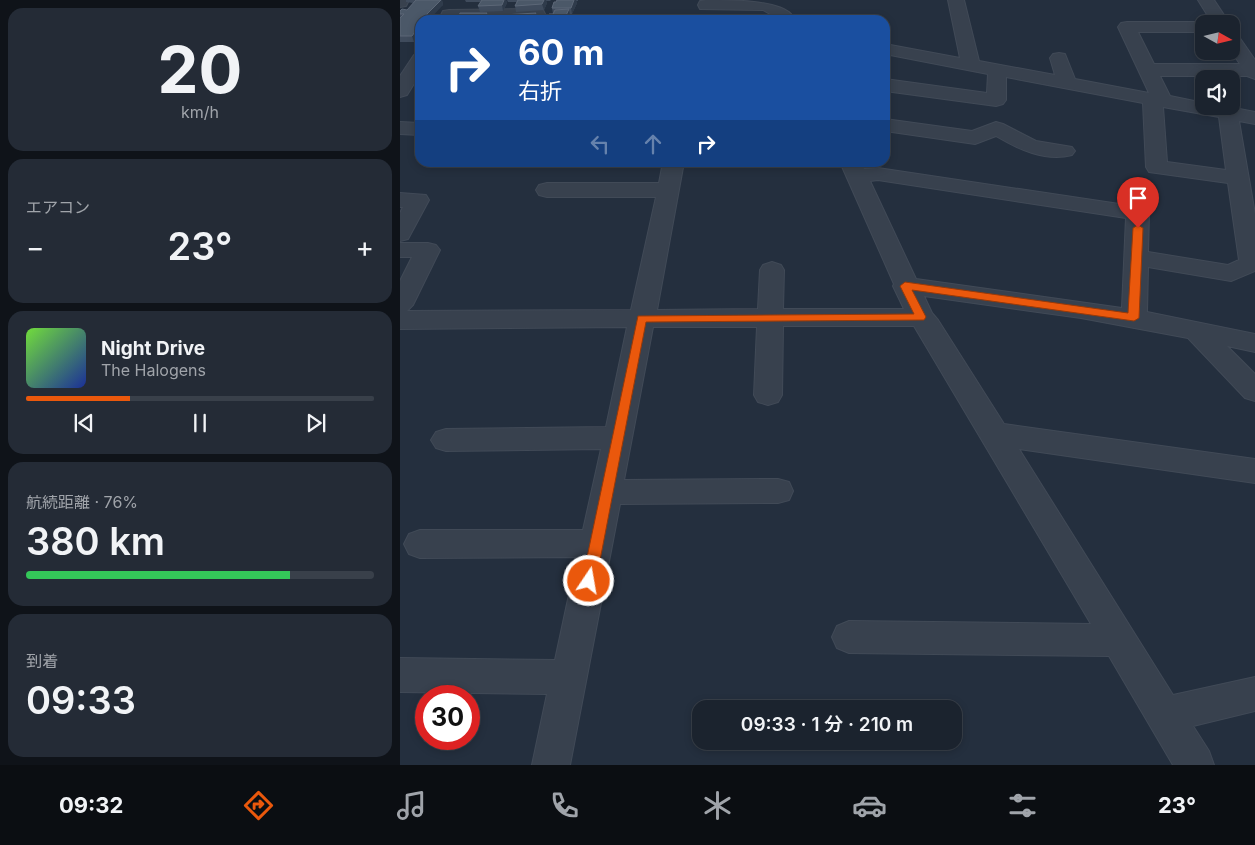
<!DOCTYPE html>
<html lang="ja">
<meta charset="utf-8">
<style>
body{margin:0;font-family:Inter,"Noto Sans JP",sans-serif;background:#242b36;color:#f1f3f6;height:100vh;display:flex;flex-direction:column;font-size:19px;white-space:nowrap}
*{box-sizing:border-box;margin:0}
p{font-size:16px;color:#a0a4aa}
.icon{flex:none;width:28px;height:28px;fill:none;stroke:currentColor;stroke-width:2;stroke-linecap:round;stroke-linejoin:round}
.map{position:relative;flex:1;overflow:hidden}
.side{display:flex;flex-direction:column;gap:8px;padding:8px;background:#0f1319;width:400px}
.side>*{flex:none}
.hud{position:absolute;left:15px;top:15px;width:475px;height:152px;border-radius:15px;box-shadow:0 2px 8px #0003,0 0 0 1px #39404a;background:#1a4fa0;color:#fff;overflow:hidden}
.needle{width:32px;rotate:98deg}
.fabs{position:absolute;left:795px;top:15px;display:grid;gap:10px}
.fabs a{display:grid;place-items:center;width:45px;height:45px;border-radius:10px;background:#1b232e;box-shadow:0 2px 8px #0003,0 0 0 1px #39404a;font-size:25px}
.speed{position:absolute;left:15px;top:685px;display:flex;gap:10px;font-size:25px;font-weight:700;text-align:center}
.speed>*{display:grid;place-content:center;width:65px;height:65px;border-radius:50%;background:#1b232e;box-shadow:0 2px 8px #0003,0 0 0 1px #39404a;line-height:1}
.speed .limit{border:8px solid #d22;background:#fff;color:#111}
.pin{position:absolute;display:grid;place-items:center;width:42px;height:42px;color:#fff;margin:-51px -21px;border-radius:50% 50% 50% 0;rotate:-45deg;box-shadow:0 0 5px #0007}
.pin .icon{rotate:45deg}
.me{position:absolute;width:55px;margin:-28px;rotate:12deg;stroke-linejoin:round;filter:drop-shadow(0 0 4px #0008)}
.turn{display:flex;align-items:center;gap:18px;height:105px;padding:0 20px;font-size:22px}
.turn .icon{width:65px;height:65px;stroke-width:2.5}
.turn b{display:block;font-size:35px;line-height:42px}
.lanes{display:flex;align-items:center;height:48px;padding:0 20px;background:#0003;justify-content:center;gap:25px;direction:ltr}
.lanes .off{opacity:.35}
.big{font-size:38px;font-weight:600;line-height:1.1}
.side .card{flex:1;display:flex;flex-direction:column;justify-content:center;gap:8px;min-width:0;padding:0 18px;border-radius:15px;background:#242b36}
.side .dial{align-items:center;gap:0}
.dial b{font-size:65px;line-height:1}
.song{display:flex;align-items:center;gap:15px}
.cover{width:60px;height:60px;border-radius:8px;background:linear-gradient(135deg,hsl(100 70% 55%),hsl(230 70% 35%))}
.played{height:5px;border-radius:2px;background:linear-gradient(90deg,#ea580c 30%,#39404a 30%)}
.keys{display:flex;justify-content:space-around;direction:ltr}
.heat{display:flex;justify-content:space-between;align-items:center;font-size:28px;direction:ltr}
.charge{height:8px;border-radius:4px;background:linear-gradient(90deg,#34c759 76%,#39404a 0)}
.trip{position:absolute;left:292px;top:700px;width:270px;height:50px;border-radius:15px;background:#1b232e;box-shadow:0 2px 8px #0003,0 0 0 1px #39404a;font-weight:600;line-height:50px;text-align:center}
.menu{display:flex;height:80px;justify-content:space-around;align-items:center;background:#0b0e12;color:#a0a4aa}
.menu .icon{width:35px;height:35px}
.menu .selected{color:#ea580c}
.menu b{font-size:22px;color:#f1f3f6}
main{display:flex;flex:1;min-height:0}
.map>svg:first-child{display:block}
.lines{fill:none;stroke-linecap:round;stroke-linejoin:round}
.minor-casing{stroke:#414a57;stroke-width:2}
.minor{fill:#38414e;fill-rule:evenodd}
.wall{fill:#3f4b5c}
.shaded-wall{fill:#2f3b4b}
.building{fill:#4b5868;stroke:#5c6777}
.route{fill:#ea580c;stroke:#983908}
</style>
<main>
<section class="side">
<div class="card dial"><b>20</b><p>km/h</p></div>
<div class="card"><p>エアコン</p>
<div class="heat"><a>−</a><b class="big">23°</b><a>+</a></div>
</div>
<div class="card">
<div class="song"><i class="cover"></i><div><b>Night Drive</b><p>The Halogens</p></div></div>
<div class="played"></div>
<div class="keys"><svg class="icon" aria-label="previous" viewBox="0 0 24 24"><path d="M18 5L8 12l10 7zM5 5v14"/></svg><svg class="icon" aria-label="pause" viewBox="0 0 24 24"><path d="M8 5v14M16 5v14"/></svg><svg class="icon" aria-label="next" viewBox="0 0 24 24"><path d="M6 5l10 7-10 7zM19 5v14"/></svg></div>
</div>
<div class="card"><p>航続距離 · 76%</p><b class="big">380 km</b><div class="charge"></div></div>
<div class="card"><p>到着</p><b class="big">09:33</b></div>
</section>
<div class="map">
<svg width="855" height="765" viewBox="0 0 855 765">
<rect width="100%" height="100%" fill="#242f3e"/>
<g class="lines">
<defs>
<path id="minor" d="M0 0H9L6 6 0 7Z
M306 0C329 0 377 0 391 14L389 18H377L363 10 300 9 298 5 300 1Z
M548 0H564L579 61 655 75 650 58 653 54 659 53 665 54 675 79 749 93 718 27 721 23 727 22H804L810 24H804V32H738L754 64H840L831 51V33L837 34 855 60V79L847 76H760L770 96 804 103V106H824L855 112V124L839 121 855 214V271L831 281 748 267 747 312 855 334V352L827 346 855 374V401L845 398 788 338 681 318 524 296 532 313 538 320 604 424 855 459V483L619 449 773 695 855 677V711L793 726 809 751 814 765H773L709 656 449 653 437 648 432 637 437 626 449 621 691 624 514 326H383L382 395 378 402 368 405 358 402 354 395 357 327H253L224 480 378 479 389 482 393 491 389 500 378 503 220 504 170 765H132L147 694 0 692V658L155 660 177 557 20 558 9 554 4 544 9 534 20 530H183L201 449 46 451 36 448 31 440 36 432 46 429 206 427 227 327 0 329V281L12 257H0V243H28L36 245 40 250 13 305 7 311 231 310 256 197H147L139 195 136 190 139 185 147 183H259L263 162H284L257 310 358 309 360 270 363 265 372 262 381 265 384 270 383 309H504L493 286 494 284 440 162H461L464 169 478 168 746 208 749 213 748 252 828 265 839 260 828 183 749 172 746 167 743 103 606 77V100L603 104 596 106 485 91V79L587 93 588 74 485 54V44L560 58ZM763 107 819 117 826 170 767 162ZM478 180 726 218 722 308 516 279 470 181Z
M798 0H814L830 24H813Z
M137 9 143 10 145 14 143 18 49 20 43 19 41 15 43 11 49 10Z
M20 54V74L7 95 0 97V76L14 55Z
M485 119 572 131 596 122 603 124 636 141 672 147 675 151 672 155C645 162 618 149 596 136L575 144 485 131Z
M0 122 20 123V135L0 134Z
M0 193 26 195 29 200 8 239 0 241V213L3 207H0Z"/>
</defs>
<use href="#minor" class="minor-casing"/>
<use href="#minor" class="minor"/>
</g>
<path class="wall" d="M6 0H42L43 5 20 20V34L14 42H0V11L7 10 13 3 6 2Z
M65 0H106L107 3 103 11 80 12 78 6 80 2H66Z
M107 0H151L150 1H146L147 3 144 10 116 12 115 6 117 2H108Z
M157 0H178V1H176L177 3 172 14H170V16L153 14 152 8Z
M87 13 89 19 88 20H58V18Z
M20 75V89H17L15 83Z"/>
<path class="shaded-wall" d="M36 0H42L43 5 29 20H24L26 15Z
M104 0H106L107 3 103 11 102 5Z
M144 0H146L147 3 144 10 142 4Z
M174 0H176L177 3 172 14 171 8Z
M169 9 170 16 168 20H164Z
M87 13 89 19 88 20H83Z
M136 13 137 19 136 20H132Z
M20 25V34L14 42 12 36Z"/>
<path class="building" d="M16 0H41L26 15H28L24 20H20V25L12 36H0V18L4 14H0V11L2 9 7 10Z
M82 0H104L102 5 78 6Z
M118 0H144L142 4 115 6Z
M157 0H174L171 8H152L154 2H156Z
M169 9 164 20H146L149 14H153L155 10Z
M60 13H87L83 20H68L69 18H58Z
M136 13 132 20H100L103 15Z
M20 75V83H15Z"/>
<path class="route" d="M738 225 743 228 739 318 734 321 512 290 526 317 524 320 246 322 196 581 194 585 189 587 184 585 182 581 238 316 514 314 500 286 505 282 728 313 733 228Z"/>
</svg>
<div class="fabs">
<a><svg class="needle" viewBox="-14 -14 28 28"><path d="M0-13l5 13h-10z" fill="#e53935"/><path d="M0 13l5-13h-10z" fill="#a0a4aa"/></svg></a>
<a><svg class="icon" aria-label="sound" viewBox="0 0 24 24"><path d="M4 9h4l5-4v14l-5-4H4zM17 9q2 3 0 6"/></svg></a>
</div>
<div class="speed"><div class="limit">30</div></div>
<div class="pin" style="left:738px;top:228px;background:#d93025"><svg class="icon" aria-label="arrive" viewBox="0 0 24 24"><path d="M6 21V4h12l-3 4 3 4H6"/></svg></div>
<svg class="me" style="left:189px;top:581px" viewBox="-20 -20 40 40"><circle r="17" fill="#ea580c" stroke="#fff" stroke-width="3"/><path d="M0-11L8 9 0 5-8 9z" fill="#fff"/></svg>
<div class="trip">09:33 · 1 分 · 210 m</div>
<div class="hud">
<div class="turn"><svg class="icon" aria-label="right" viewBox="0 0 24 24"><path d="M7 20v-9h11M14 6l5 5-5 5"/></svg><div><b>60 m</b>右折</div></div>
<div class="lanes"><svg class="icon off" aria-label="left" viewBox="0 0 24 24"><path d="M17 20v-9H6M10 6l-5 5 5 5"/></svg><svg class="icon off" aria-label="ahead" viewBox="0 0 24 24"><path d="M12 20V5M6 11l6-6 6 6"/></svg><svg class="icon" aria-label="right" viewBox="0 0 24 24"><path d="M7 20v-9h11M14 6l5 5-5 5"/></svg></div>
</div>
</div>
</main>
<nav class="menu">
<b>09:32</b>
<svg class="icon selected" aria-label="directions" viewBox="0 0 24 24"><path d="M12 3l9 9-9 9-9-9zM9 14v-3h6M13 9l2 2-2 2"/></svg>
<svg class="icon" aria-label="music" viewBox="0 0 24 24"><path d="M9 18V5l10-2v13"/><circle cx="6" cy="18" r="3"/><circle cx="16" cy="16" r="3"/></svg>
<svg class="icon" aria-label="phone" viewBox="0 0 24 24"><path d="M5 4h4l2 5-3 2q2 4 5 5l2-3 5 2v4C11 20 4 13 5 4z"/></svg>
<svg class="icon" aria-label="climate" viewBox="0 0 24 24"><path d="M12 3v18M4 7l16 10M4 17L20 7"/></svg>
<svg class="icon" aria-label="car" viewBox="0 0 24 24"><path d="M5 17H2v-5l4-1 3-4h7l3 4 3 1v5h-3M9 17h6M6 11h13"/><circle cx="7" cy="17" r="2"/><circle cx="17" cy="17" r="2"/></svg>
<svg class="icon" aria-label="filters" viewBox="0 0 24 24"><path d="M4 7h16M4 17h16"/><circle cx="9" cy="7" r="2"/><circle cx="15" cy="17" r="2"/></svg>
<b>23°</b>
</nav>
